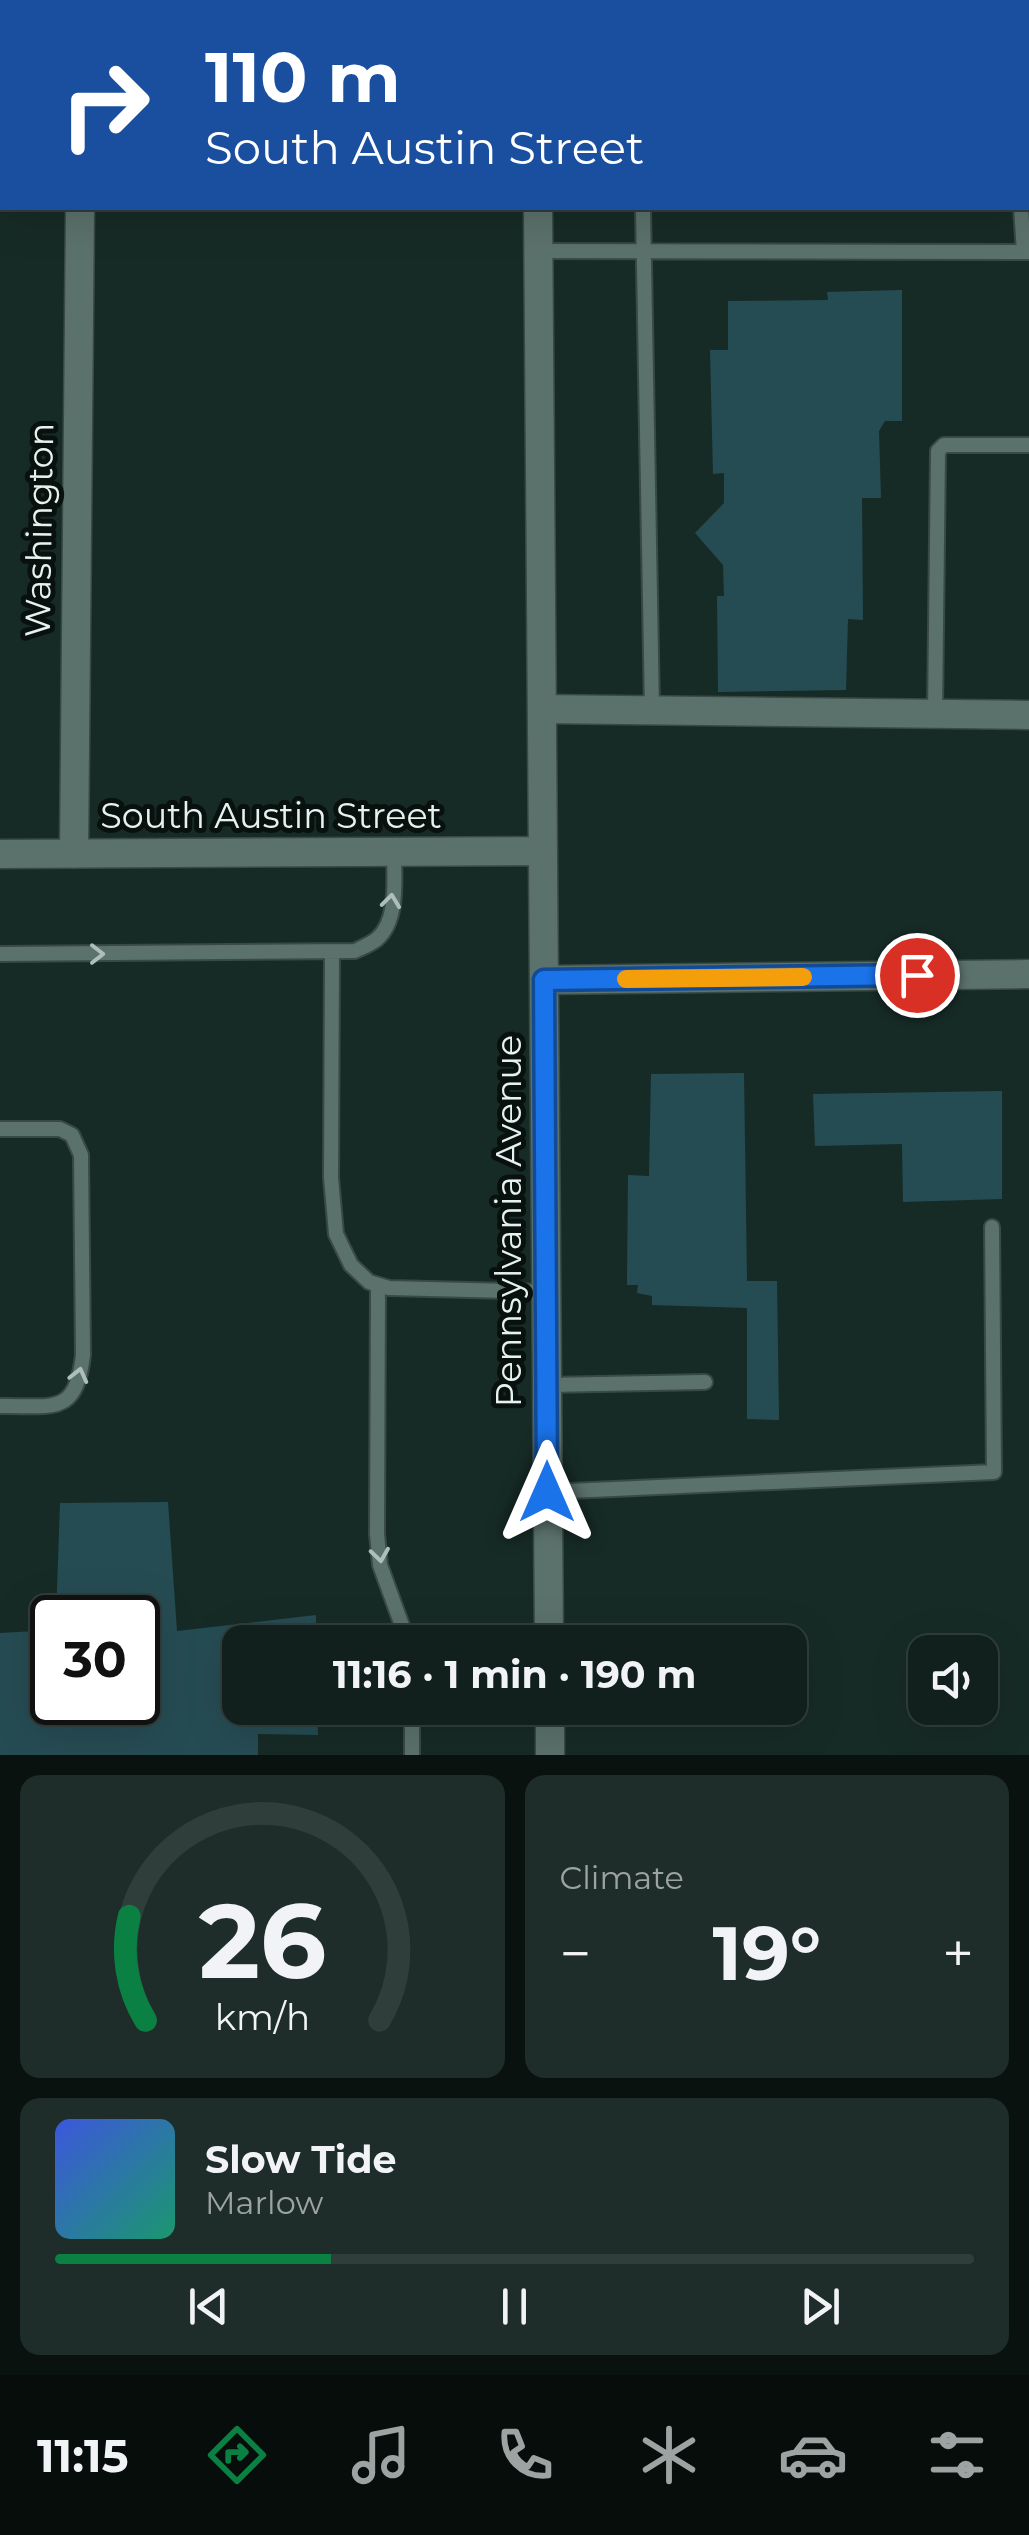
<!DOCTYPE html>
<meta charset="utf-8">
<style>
body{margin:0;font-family:Montserrat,sans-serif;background:#1e2d29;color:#f1f3f6;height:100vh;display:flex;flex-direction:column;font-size:38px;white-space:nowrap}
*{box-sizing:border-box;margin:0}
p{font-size:32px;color:#9ca3a3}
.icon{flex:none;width:55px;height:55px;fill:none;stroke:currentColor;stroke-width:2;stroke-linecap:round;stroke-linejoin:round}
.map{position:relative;height:1755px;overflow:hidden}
.details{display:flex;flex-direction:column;gap:20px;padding:20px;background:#09120f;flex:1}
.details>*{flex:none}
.hud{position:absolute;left:0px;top:0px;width:1030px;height:210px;box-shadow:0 10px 40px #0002,0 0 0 2px #303e3b;background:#1a4fa0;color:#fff;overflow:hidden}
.fabs{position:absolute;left:908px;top:1635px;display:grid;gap:20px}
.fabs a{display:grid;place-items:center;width:90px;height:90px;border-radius:20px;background:#11201c;box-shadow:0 10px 40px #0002,0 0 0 2px #303e3b;font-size:50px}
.speed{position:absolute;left:30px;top:1595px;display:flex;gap:20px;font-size:50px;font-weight:700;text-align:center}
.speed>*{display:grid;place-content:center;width:130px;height:130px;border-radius:50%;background:#11201c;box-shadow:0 10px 40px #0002,0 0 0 2px #303e3b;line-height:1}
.speed .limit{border:5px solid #111;border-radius:15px;background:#fff;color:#111}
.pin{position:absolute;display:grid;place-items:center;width:85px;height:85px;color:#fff;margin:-42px;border:5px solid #fff;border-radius:50%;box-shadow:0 2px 10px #0007}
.me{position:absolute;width:110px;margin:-55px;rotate:0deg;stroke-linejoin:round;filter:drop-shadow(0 0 8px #0008)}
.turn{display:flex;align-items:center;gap:35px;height:210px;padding:0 40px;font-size:45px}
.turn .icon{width:130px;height:130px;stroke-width:2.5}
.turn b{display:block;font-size:70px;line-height:85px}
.big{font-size:75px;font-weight:700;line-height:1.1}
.details .widget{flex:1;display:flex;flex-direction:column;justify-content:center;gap:15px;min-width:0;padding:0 35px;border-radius:20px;background:#1e2d29}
.details .dial{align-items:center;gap:0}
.dial svg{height:260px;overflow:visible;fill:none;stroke:#303e3b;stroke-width:7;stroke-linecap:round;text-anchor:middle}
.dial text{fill:#f1f3f6;stroke:none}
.song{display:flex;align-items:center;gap:30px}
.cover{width:120px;height:120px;border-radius:15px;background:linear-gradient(135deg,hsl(230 70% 55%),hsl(160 70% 35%))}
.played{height:10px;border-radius:5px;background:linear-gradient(90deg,#0b8043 30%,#303e3b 30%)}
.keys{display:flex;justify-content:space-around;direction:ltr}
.heat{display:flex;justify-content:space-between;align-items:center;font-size:55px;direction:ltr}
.details .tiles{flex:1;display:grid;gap:20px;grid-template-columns:1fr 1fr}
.widget:last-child{grid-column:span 2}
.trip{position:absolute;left:222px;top:1625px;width:585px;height:100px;border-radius:20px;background:#11201c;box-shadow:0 10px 40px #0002,0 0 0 2px #303e3b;font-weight:700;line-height:100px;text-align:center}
.dock{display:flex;height:160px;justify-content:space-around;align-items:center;background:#070d0b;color:#9ca3a3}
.dock .icon{width:70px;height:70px}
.dock .current{color:#0b8043}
.dock b{font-size:45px;color:#f1f3f6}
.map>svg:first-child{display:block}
.building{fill:#264c53}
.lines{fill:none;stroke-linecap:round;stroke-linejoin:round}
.lane-casing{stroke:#394945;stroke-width:18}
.street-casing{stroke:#394945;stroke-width:31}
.lane{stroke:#5b716c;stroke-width:14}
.street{stroke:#5b716c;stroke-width:28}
.oneway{stroke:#aebebb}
.route-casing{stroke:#114b97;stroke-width:25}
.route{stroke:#1a73e8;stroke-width:18}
.slow{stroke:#f59e0b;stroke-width:18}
.labels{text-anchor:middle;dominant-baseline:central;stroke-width:10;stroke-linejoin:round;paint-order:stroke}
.street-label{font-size:35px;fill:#e6f2ef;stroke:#09110f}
</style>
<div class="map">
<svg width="1029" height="1755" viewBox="0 0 1029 1755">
<rect width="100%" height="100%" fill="#172b26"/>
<path class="building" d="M902 290V421H885L879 431 881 498H862L863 620 848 619 846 690 718 692 717 596H724L723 565 695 533 724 503V473L713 474 710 350H728V301L828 300 827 292Z
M744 1073 747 1281H777L779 1420 747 1419V1308L652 1305V1296L637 1293 638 1285H627L628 1175 649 1176 651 1074Z
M1002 1091V1199L903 1202 902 1144 815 1146 813 1094Z
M168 1502 177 1631 316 1615V1642H240V1708H317L318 1735 258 1734V1755H0V1633L52 1630V1702H138V1618H56L60 1503Z"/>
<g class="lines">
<defs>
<path id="lane" d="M1023 2V0
M1028 169H1029
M643 208 652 711
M1021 208 1024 252
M538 251 1029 252
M935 714 938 451 944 445H1029
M332 952 331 1178 336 1234 351 1265 369 1282 389 1288 546 1292
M0 954 355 951C361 948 371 944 377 939 399 920 394 878 394 852
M0 1129H60L72 1135 81 1155 83 1355C76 1417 52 1405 0 1406
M378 1285 377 1534 380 1565 408 1642
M547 1385 705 1382
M547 1492 994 1472 992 1227
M412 1755V1708"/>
<path id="street" d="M538 0V2
M82 2V0
M0 196H2
M538 208 549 1642
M542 709 1029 715
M0 854 543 851
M74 854 80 208
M544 980 1029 974
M550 1708V1755"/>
</defs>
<use href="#lane" class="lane-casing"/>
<use href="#street" class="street-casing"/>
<use href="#lane" class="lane"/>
<use href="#street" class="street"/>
</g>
<defs><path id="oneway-chevron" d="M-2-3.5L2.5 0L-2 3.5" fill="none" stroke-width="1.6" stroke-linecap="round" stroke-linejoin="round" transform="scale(2.5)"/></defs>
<g class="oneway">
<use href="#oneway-chevron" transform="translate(391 901) rotate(-83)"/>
<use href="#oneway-chevron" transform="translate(97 954)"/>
<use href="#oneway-chevron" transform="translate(79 1375) rotate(-76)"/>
<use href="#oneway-chevron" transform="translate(380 1555) rotate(82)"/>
</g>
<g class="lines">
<defs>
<path id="route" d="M547 1492 544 980 917 975"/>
</defs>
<use href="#route" class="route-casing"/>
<use href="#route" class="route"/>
<path class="slow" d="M626 979 803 977"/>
</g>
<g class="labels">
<g class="street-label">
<text transform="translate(39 530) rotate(-89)">Washington</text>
<text x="271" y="815">South Austin Street</text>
<text transform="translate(508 1221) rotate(-90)">Pennsylvania Avenue</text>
</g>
</g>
</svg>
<div class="fabs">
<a><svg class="icon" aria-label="sound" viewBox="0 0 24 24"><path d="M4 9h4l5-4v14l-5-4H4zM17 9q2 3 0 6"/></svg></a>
</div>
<div class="speed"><div class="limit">30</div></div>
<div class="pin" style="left:917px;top:975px;background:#d93025"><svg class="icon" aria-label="arrive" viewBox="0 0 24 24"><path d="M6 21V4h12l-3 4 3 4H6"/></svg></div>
<svg class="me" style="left:547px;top:1492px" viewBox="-20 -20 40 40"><path d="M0-17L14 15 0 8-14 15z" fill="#1a73e8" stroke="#fff" stroke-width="4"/></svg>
<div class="trip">11:16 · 1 min · 190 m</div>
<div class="hud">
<div class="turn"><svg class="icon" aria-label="right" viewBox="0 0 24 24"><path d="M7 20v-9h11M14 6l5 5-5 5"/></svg><div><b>110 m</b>South Austin Street</div></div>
</div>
</div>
<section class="details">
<div class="tiles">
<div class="widget dial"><svg viewBox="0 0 100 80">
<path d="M14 69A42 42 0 1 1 86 69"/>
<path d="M14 69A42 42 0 0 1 9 37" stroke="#0b8043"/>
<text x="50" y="56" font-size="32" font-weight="700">26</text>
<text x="50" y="72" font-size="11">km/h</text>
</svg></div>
<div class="widget"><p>Climate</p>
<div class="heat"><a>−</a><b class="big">19°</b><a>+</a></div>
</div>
<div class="widget">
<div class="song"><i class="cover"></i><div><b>Slow Tide</b><p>Marlow</p></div></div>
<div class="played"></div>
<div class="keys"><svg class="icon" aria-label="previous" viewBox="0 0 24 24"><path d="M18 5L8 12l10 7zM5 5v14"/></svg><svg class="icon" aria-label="pause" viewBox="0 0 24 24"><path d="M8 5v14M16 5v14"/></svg><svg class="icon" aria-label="next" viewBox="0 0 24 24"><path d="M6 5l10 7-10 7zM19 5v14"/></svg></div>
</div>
</div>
</section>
<nav class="dock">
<b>11:15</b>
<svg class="icon current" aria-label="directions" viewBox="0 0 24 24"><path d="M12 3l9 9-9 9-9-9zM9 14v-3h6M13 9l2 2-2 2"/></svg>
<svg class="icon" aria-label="music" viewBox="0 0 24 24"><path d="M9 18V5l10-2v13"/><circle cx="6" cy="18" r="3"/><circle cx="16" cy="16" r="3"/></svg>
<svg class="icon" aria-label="phone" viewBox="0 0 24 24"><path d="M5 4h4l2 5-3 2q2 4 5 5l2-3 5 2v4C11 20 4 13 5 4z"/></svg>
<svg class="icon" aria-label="climate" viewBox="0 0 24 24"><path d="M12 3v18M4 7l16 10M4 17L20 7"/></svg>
<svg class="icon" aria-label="car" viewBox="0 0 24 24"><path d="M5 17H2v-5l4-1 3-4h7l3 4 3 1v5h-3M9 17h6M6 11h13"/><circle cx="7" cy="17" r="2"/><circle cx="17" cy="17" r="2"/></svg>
<svg class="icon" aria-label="filters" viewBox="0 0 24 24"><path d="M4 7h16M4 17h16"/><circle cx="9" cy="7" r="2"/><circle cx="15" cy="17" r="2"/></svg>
</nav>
